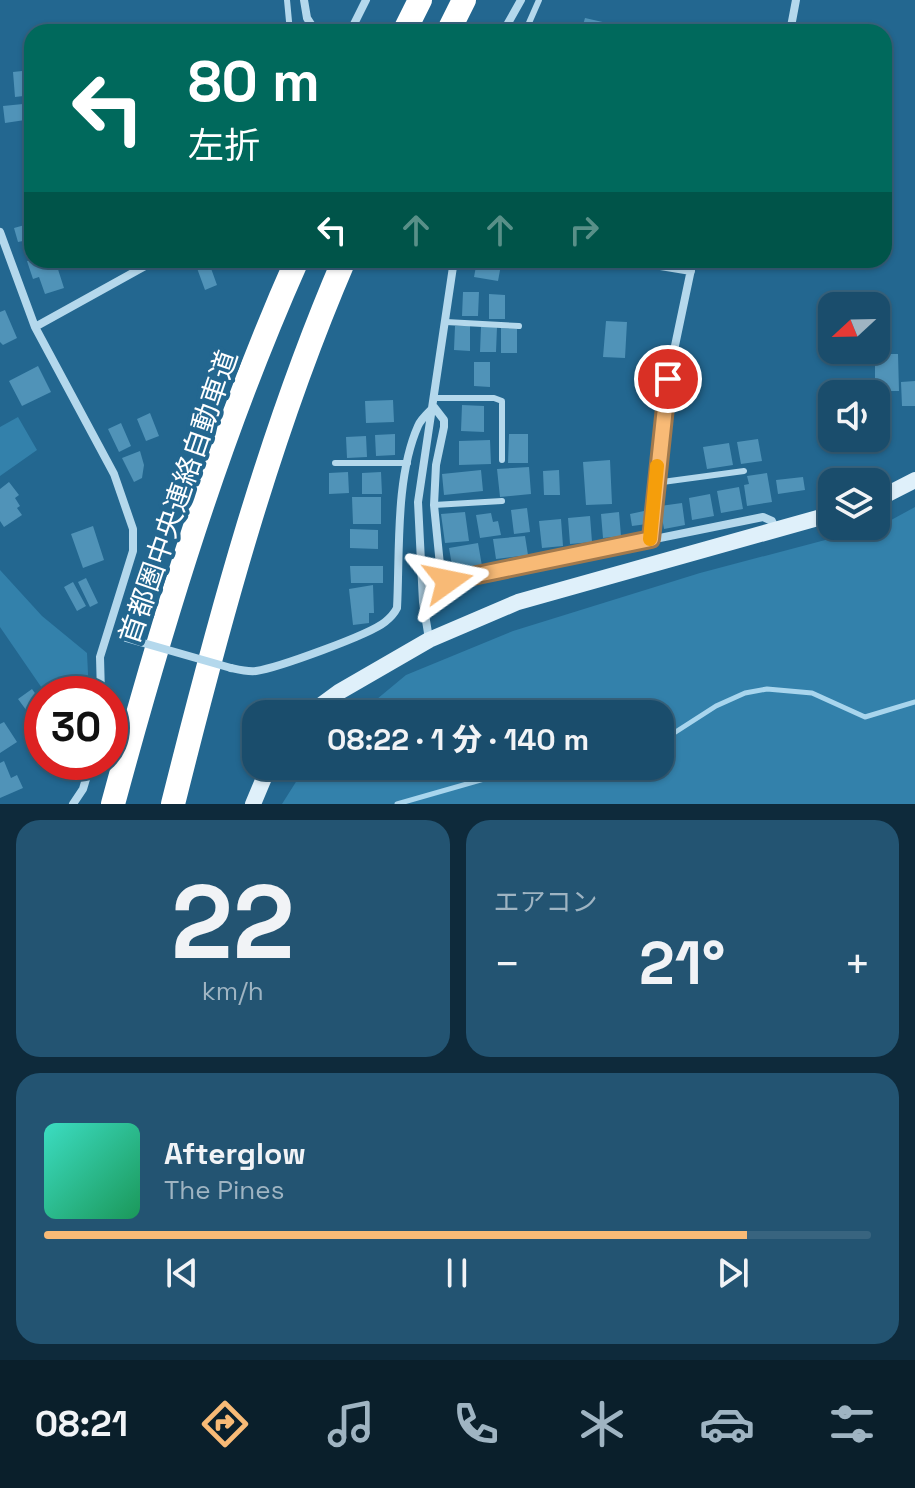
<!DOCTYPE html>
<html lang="ja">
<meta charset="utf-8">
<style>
body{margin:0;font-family:"Space Grotesk","Noto Sans JP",sans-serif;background:#235472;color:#f1f3f6;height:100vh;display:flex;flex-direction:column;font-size:30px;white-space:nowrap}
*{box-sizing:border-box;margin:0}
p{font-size:26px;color:#9fb4c2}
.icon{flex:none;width:44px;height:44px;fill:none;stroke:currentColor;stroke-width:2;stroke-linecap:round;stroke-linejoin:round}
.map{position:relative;height:804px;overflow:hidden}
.sheet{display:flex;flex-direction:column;gap:16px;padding:16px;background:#0e2a3b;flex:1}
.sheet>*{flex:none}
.top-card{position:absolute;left:24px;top:24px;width:868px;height:244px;border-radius:24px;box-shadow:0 2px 6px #0004,0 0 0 2px #38647f;background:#00695c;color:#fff;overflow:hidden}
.needle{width:52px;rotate:248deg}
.fabs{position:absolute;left:818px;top:292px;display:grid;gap:16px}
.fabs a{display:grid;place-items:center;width:72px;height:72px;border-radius:16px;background:#1a4d6c;box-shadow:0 2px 6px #0004,0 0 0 2px #38647f;font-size:40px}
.speed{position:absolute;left:24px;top:676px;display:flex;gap:16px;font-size:40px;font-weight:700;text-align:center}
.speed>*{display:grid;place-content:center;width:104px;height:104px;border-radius:50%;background:#1a4d6c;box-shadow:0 2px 6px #0004,0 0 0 2px #38647f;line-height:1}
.speed .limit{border:12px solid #d22;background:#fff;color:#111}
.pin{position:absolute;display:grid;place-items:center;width:68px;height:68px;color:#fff;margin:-34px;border:4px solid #fff;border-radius:50%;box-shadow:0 2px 8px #0007}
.me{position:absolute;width:88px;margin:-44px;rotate:78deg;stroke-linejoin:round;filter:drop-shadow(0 0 6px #0008)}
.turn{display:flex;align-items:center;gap:28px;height:168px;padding:0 32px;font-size:36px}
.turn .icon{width:104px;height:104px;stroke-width:2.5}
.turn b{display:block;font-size:56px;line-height:68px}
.lanes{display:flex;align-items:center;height:76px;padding:0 32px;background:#0003;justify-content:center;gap:40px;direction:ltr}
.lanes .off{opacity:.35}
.big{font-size:60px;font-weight:800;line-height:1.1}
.sheet .tile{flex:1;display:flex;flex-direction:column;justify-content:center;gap:12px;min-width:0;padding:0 28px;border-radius:24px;background:#235472}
.sheet .dial{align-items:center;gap:0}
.dial b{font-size:104px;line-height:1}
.song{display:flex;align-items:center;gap:24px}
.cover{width:96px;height:96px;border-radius:12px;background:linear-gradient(135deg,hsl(170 70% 55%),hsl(150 70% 35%))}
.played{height:8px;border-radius:4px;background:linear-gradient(90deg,#f8ba76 85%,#38647f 85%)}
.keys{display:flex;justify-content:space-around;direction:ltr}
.heat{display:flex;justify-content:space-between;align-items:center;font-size:44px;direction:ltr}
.sheet .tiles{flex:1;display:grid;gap:16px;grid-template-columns:1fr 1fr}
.tile:last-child{grid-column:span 2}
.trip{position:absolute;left:242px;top:700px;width:432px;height:80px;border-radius:24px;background:#1a4d6c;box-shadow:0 2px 6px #0004,0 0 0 2px #38647f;font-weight:800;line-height:80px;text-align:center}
.tabs{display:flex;height:128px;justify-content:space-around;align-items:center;background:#0a1f2b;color:#9fb4c2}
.tabs .icon{width:56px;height:56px}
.tabs .on{color:#f8ba76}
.tabs b{font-size:36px;color:#f1f3f6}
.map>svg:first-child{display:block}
.green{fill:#3381ab}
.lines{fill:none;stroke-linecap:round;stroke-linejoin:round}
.stream{stroke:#a8d5ed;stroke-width:5}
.building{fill:#5093b8}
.service{stroke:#b4d8ec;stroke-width:6}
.minor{stroke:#b4d8ec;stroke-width:8}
.secondary{stroke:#dff0fa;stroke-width:16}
.motorway{stroke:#fff;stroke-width:24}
.minor-bridge{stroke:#b4d8ec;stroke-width:8}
.route-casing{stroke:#a1794d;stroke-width:20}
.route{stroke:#f8ba76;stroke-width:14}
.slow{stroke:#f59e0b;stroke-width:14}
.labels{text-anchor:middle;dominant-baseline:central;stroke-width:8;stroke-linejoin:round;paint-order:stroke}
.street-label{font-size:28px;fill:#fff;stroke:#236790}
</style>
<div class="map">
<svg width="915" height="804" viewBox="0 0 915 804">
<rect width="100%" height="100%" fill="#236790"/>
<path class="green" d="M18 417 37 450 0 476V427Z
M915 507V804H282L306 766H660V714H359L406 675 513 631 700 573 882 525Z
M0 570 42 616 87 653 89 694H46L0 627Z"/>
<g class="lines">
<path class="stream" d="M660 742 716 706 745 693 767 689 812 693 865 717 915 702
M397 804 530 766"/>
</g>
<path class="building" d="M585 18 607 23 605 32H581Z
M31 70 32 95 15 97 13 72Z
M23 104 25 120 5 123 3 106Z
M32 223V239L18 242 14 228Z
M32 260H55L64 288 45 294 39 277 33 279 27 261Z
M194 260H208L217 285 205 290Z
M477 261 501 265 498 281 474 277Z
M463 292H479L478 316H462Z
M489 294 505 295V319H489Z
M5 310 17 338 3 345 0 342V312Z
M606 321 627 322 625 358 603 357Z
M455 326H470V351L454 350Z
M481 327H497L496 352H480Z
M501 328 517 329V353H501Z
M875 354H898L899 391H875Z
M474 362H490V387L474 386Z
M38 366 51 392 22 406 9 381Z
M915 381V406H902L901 382Z
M393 400 394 422 366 423 365 401Z
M462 405 484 406V432L461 431Z
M150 413 159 436 146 441 137 419Z
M121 423 131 446 119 452 108 429Z
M395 434V455L376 456 375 435Z
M509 434H528V463H508Z
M366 436 367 457 347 458 346 437Z
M758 439 762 461 741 464 737 442Z
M490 440 491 464 459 465V441Z
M729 443 733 465 707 469 703 447Z
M140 451 144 465 142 478 134 482 122 458Z
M610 460 612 504 586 505 583 462Z
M529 467 531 494 500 497 497 469Z
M481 470 483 491 444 495 442 474Z
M559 470 560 495H544L543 471Z
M348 472 349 493 329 494V473Z
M381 472 382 494H362V473Z
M767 473 772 502 747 506 744 485 749 484 747 476Z
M803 477 805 490 778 494 776 480Z
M9 482 19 495 15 498 20 506 17 508 22 515 4 527 0 521V489Z
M739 487 743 509 721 513 717 491Z
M710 494 714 516 692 520 689 498Z
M352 497H381V524H353Z
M682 503 685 525 664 529 660 506Z
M527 508 530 532 514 534 511 510Z
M644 511 647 524 632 526 630 514Z
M465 512 469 541 445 543 441 514Z
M619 512 621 536 603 538 601 514Z
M491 513 493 522 498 521 501 535 480 538 476 515Z
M590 516 592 542 570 544 568 518Z
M561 519 563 546 542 548 539 521Z
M93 526 104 560 83 568 71 534Z
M350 529 378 530V549L350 548Z
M525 536 528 555 496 559 493 539Z
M478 543 482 566 453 571 449 548Z
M350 566H383V583H351Z
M86 578 98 603 90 607 78 582Z
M73 582 86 606 77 611 64 587Z
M373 585 374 613H369V623L353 625 349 589Z
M32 689 42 703V711L32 718 18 699Z
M4 722 17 742 0 753V724Z
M4 761 11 778 17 775 23 788 0 798V763Z"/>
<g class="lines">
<path class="service" d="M287 0 290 32
M525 32 539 0
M446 322 519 326
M435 398H494L502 401V460
M335 463H408
M655 483 744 471
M434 505 502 501"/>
<path class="minor" d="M304 0 307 18 316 32
M350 32 366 0
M503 32 521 0
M790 32 796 0
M0 232 35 327 114 474 133 529V551L100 657 101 694
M624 260 691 271
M35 327 156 260
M434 407 444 420V427L436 465 434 505 441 575 448 581 763 517 772 521 776 530
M651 539 668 379 693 260
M429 639 423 602 418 502 454 260
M231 668C240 670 248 672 256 671 277 668 369 635 385 622 390 618 394 614 397 608 400 553 395 478 418 426 421 419 428 413 434 407
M73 804 83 789 91 762"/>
<path class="secondary" d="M876 500 915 480
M309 714 339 692 429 640 518 602 832 514
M253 804 269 766"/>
<path class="motorway" d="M404 32 420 0
M448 32 464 0
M113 804C163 619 219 435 297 260
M173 804C219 620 269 434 344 260"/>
<path class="minor-bridge" d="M126 638 231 668"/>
</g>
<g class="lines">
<defs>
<path id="route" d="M448 581 651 539 668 379"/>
</defs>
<use href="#route" class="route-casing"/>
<use href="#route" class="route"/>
<path class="slow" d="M650 539 657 466"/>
</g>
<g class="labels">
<g class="street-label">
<text transform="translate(178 497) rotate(-71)">首都圏中央連絡自動車道</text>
</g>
</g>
</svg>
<div class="fabs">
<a><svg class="needle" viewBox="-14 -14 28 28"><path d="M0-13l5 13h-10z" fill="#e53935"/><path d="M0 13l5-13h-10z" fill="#9fb4c2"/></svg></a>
<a><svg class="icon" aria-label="sound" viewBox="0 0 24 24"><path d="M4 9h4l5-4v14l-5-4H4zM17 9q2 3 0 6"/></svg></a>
<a><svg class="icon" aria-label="layers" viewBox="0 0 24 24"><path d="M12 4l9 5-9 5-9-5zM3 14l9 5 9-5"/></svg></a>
</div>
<div class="speed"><div class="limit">30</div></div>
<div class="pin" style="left:668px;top:379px;background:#d93025"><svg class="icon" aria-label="arrive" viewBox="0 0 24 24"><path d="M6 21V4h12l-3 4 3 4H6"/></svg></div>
<svg class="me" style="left:448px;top:581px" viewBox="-20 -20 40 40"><path d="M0-17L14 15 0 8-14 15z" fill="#f8ba76" stroke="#fff" stroke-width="4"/></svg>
<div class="trip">08:22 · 1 分 · 140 m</div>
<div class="top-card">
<div class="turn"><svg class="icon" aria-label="left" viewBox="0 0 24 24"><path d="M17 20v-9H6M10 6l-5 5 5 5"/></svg><div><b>80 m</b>左折</div></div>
<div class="lanes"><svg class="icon" aria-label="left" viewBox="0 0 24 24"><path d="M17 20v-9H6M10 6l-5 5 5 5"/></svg><svg class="icon off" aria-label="ahead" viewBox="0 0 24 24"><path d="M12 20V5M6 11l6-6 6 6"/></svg><svg class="icon off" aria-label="ahead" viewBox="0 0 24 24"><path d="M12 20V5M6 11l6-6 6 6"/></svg><svg class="icon off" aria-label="right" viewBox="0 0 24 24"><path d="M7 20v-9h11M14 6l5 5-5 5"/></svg></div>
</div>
</div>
<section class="sheet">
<div class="tiles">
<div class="tile dial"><b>22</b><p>km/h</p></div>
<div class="tile"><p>エアコン</p>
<div class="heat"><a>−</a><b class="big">21°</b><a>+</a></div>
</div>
<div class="tile">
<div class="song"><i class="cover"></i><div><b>Afterglow</b><p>The Pines</p></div></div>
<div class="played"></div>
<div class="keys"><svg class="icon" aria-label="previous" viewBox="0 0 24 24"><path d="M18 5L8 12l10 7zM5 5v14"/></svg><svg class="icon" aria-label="pause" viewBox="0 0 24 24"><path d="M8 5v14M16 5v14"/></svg><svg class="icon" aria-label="next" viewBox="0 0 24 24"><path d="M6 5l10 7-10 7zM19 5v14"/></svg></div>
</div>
</div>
</section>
<nav class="tabs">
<b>08:21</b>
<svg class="icon on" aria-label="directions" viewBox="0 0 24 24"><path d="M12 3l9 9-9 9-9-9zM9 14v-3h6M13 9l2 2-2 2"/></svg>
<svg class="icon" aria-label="music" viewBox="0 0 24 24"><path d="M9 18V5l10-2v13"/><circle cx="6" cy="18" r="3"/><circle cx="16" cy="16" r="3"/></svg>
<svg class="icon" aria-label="phone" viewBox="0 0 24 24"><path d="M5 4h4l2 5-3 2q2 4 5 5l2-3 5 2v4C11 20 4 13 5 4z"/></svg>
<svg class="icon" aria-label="climate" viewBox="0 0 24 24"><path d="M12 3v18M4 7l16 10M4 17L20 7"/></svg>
<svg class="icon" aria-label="car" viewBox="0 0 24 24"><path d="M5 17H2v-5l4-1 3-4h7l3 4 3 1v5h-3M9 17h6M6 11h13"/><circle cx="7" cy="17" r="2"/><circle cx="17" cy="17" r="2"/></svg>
<svg class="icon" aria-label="filters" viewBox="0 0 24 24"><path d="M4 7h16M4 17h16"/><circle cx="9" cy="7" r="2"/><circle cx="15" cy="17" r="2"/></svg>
</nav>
